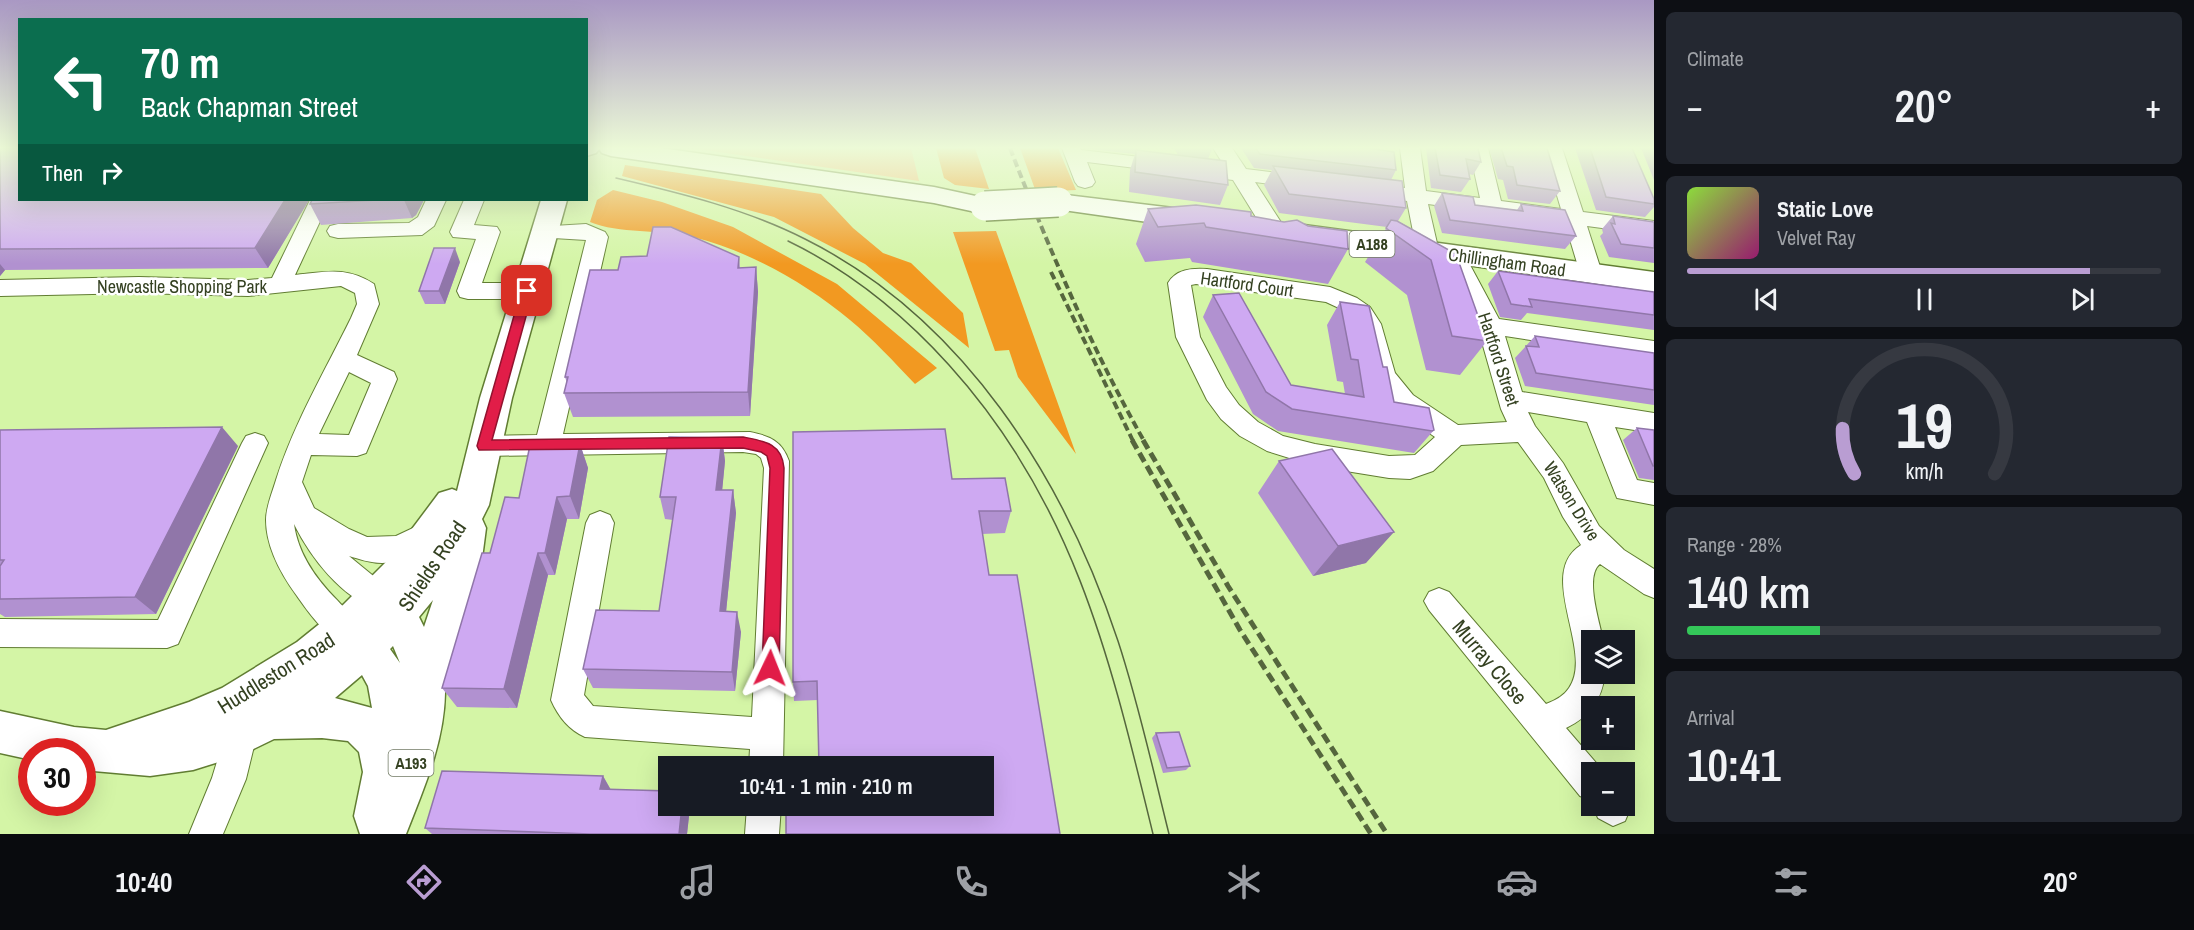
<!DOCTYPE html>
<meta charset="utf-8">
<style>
body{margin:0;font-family:"Archivo Narrow",sans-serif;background:#242831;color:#f1f3f6;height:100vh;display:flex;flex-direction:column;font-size:22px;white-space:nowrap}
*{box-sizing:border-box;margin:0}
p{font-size:20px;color:#9ea1a6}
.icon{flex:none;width:33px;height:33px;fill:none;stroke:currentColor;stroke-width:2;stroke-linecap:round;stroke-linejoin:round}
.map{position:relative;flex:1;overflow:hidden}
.side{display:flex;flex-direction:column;gap:12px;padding:12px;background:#0d0f14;width:540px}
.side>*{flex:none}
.hud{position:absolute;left:18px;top:18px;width:570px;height:183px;border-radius:0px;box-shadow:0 6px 24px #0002;background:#0b6e4f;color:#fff;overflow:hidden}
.tools{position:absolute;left:1581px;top:630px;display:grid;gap:12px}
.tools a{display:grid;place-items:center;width:54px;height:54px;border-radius:0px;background:#171b24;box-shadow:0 6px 24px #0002;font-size:30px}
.speed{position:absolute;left:18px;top:738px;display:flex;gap:12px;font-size:30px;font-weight:700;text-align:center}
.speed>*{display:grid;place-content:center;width:78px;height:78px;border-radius:50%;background:#171b24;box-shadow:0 6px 24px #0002;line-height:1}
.speed .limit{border:9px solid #d22;background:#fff;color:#111}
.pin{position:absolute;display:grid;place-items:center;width:51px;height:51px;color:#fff;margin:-26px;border-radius:12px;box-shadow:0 3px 9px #0006}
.me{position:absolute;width:66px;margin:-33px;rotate:2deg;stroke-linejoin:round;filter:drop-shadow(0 0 4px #0008)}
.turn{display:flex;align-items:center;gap:21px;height:126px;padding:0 24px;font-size:27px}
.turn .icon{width:78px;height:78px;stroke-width:2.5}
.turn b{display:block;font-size:42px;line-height:51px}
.then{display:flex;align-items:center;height:57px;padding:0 24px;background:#0003;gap:12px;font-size:22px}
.big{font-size:45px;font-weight:600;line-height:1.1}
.side .widget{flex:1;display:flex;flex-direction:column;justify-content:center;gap:9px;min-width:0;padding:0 21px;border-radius:9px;background:#242831}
.side .dial{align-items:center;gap:0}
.dial svg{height:156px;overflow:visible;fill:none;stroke:#363941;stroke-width:7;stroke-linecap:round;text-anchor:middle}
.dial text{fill:#f1f3f6;stroke:none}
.song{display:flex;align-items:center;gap:18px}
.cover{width:72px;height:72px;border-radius:9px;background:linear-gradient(135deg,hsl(90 70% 55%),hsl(320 70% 35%))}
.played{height:6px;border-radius:3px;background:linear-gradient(90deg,#b99dd2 85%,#363941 85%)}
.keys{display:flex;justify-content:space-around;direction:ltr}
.heat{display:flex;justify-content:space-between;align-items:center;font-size:33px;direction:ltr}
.charge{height:9px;border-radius:4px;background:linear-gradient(90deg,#34c759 28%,#363941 0)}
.trip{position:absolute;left:658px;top:756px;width:336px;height:60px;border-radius:0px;background:#171b24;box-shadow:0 6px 24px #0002;font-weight:600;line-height:60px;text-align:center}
.menu{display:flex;height:96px;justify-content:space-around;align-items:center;background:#090b0e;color:#9ea1a6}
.menu .icon{width:42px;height:42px}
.menu .selected{color:#b99dd2}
.menu b{font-size:27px;color:#f1f3f6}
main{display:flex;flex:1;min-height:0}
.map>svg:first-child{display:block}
.green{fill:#f8ba78}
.forest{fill:#f29921}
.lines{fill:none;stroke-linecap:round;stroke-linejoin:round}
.minor-casing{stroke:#617d32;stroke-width:2}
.major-casing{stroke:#617d32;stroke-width:3}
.minor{fill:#fff;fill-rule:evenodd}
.major{fill:#fff;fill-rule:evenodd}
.tram{stroke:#55663d;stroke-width:1.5}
.rail-far1{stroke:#55663d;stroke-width:4;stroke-dasharray:8 4;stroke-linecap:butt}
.rail{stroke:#55663d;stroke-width:5;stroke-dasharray:10 5;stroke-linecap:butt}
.major-bridge-casing{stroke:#617d32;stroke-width:32;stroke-linecap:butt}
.major-bridge{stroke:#fff;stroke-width:29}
.wall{fill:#b191d0}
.shaded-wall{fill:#9076a9}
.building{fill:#cea9f2;stroke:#9076a9;stroke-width:1.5}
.route{fill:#e11d48;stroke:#92132f;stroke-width:1.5}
.labels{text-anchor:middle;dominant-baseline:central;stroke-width:5;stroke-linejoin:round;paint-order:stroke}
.shield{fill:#fff;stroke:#717a64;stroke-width:1.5}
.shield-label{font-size:16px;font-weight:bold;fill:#344121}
.street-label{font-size:18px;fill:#344121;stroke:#fff}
.near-street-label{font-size:21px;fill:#344121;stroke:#fff}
</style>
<main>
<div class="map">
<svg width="1654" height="834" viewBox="0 0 1654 834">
<rect width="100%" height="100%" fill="#d4f5a6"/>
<path class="green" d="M688 148H911L919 181 691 148Z"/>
<path class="forest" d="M936 148H975L989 189 955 185 944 178Z
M1020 148H1058L1076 190 1036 192Z
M625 165 821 194 853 228 883 253 911 263 963 313 969 348 865 264 774 217 622 176Z
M613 190 662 202 733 227 837 284 937 368 915 384C894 362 873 339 850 320 806 283 749 251 693 237 660 229 619 234 590 222L597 200Z
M996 231 1076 454 1018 377 1009 350 995 351 953 232Z"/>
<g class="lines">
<defs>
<path id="minor" d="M1062 148H1080L1081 150 1225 167 1213 148H1232L1246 169 1303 176 1310 178 1313 182 1310 186 1303 188 1255 182 1286 230 1283 235 1275 237 1267 235 1233 180 1087 162 1095 182 1092 186 1085 188 1078 186 1075 182Z
M1400 148H1420L1426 191 1480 198 1469 148H1488L1501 201 1561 209 1543 148H1562L1583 212 1654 221V235L1587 226 1602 273 1599 278 1591 281 1583 278 1580 273 1565 223 1428 204 1439 252 1436 257 1428 259 1420 257 1417 252 1407 201 1362 194 1359 190 1362 186 1369 184 1405 188Z
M310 200H330L295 275C326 272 346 266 374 284L379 304 357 355 394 372 397 379 366 453 357 456 311 455 302 482 314 508 349 529 367 537 396 536 430 520 440 523 444 532C435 551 402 562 382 563 370 563 359 559 349 556L388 588 393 597 388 606 378 610C341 597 311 558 294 524 298 554 316 579 337 600 346 610 355 617 360 629L356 639 345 643C324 635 309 613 297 596 281 574 266 547 266 520 266 507 272 493 276 480 294 423 325 371 351 318L357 304 355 293 341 286 248 296 139 293 0 296V280L139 277 248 280 272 278ZM349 372 371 383 349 435 319 434Z
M426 200H446L434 226 422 235 338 238 330 236 327 231 330 226 338 224 409 223 418 217Z
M464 200H484L474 225 497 227 500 232 482 283H527L535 285 538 291 535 297 527 299H468L460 297 457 291 476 239 453 237 450 232Z
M586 224 605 232 608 237 563 434 750 432C770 436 782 441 789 461L783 766H749L750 749 585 737C569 730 558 716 551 700L586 523 590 515 600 511 610 515 614 523 584 695 593 706 752 717 764 468 761 458 756 454 743 452 484 456 475 453 471 446 475 439 484 436 537 435 586 240 537 237 534 232 537 227Z
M1454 248 1462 250 1499 319 1654 341V359L1505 336 1522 392 1654 413V433L1615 427 1637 480 1654 483V505L1617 498 1587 422 1528 412 1535 426 1563 463 1599 526 1624 550 1654 569V598L1644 594 1600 564C1584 576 1600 623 1603 640H1592V674H1605C1602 699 1590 717 1566 728L1604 772H1592V801L1580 796 1429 610 1424 601 1429 592 1439 588 1449 592 1546 704C1554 701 1564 696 1569 688 1595 651 1535 574 1581 545L1563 517 1544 478 1518 442 1461 445 1433 471 1410 479 1389 478 1315 466 1267 451 1240 436 1221 419 1207 400 1176 337 1168 283C1176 269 1192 268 1207 269L1330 287 1357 298 1370 307 1381 324 1395 373 1413 395 1458 425 1507 422 1501 409 1474 314 1443 255 1446 250ZM1196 284 1326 302 1341 309 1358 326 1371 375 1382 395 1403 415 1435 437 1415 455 1389 456 1315 444 1283 436 1258 422 1239 405 1226 387 1200 337 1191 285Z
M255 433 264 436 268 443 178 644 167 648 0 647V619L158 620 242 443 246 436Z
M241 718 253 722 257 734 246 779 223 834H189L212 778 229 722Z
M1624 796 1630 809 1625 821 1613 826 1598 818 1593 806H1624Z
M747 806H781L779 834H745Z"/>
<path id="major" d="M586 148H661L934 187 994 200 998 206 994 212 985 214 934 203 611 156 602 153 599 149 596 153 586 156Z
M1058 194 1190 210 1200 213 1204 219 1200 225 1190 228 1049 208 1045 202 1049 196Z
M541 200H567L512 398 489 505 482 519 486 528 481 566 445 693C444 743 424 788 406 834H360L354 816 363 772 359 752 348 741 322 738 274 739 241 755 193 770 150 776 82 770V752H32V760L0 753V711L74 727 106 730 189 702 222 688 297 642 343 605 391 557 439 493 452 489 457 491 480 398ZM433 600 424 627 419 617ZM393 646 400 663 390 649ZM362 675 368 686 372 708 335 698Z
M1304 225 1654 272V292L1294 240 1290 234 1294 228Z"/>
</defs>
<use href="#minor" class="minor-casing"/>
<use href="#major" class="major-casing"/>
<use href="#minor" class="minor"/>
<use href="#major" class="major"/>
<path class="tram" d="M616 178C680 193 746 209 805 239 963 318 1064 478 1118 641 1139 705 1153 770 1169 834
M788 241C850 271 903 314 949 365 1074 503 1110 658 1153 834"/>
<path class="rail-far1" d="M1010 148C1049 249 1091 347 1144 441
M1051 272 1133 441"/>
<path class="rail" d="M1132 440 1240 630 1371 834
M1143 440 1228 586 1387 834"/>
<defs>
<path id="major-bridge" d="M985 206 1058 202"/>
</defs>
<use href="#major-bridge" class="major-bridge-casing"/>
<use href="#major-bridge" class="major-bridge"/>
</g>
<path class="wall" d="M0 148 20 200H309L268 268 5 270 0 276Z
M1082 148H1140L1139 151 1178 155 1174 148H1211L1212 149 1208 159 1228 185 1220 205 1129 192 1130 170 1135 154Z
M1241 148H1368L1396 170 1391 180 1406 208 1398 221 1456 254 1487 341 1460 375 1426 370 1407 295 1365 262 1387 227 1279 213 1264 185 1272 170 1254 168Z
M1426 148H1478L1481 162 1473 175 1469 174 1470 179 1461 192 1431 188Z
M1489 148H1547L1560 191 1550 204 1508 199 1503 180 1498 179Z
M1575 148H1632L1654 199V207L1645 217 1596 210Z
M1641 148H1654V180Z
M1442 193 1475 205 1517 210 1521 204 1576 236 1565 249 1442 233 1434 206Z
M312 200H424L416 215 412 218 321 225 310 204Z
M1148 209 1251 216 1348 249 1328 284 1192 262 1190 258 1145 262 1136 244Z
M1613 216 1654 222V263L1609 257 1600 236 1603 233 1602 229Z
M739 257 740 268 756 267 758 292 750 416 573 417 564 393 567 383 565 377 618 270Z
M460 262 445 304H425L419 291Z
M1498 271 1654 292V330L1527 313 1521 320 1500 317 1488 284Z
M1213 295 1291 385 1345 394 1343 382 1337 381 1327 325 1340 302 1383 367 1394 402 1434 430 1414 453 1278 431 1253 414 1203 317Z
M1535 336 1654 353V405L1525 386 1515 358Z
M1637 428 1654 430V480L1639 478 1623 440Z
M0 430 238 446 156 614 5 617 0 614Z
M722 438 725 461 722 490H733L736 513 726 612 741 632 735 691 593 688 583 669 659 611 673 520 665 519 660 497Z
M580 444 588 468 579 519H567L555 575H548L517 708 457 707 442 688 490 553Z
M1279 461 1366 563 1313 576 1258 493Z
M952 479 1011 511 1005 533 982 534 984 806 818 700 794 701 793 682Z
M1156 733 1190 766 1186 770 1163 773 1152 738Z
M603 776 611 790 690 807 687 834H432L425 828Z"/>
<path class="shaded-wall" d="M285 200H309L268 268 255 248Z
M404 200H424L416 215 412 218Z
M455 248 460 262 445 304 439 291Z
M0 264 5 270 0 276Z
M756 267 758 292 750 416 748 392Z
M222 427 238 446 156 614 135 597Z
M722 438 725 461 720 513 716 490Z
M580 444 588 468 579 519 570 496Z
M733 490 736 513 724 632 720 611Z
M557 497 567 519 555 575 545 553Z
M1394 532 1366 563 1313 576 1338 546Z
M538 553 548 575 517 708 504 689Z
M737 612 741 632 735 691 732 672Z
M603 776 612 792 600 789Z
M682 806H689L690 807 687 834H679Z"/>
<path class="building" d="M0 148H20V200H285L255 248 0 249Z
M1255 148H1368L1394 152 1396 170 1260 154Z
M1435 148H1478L1481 162 1466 159 1470 179 1440 175Z
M1501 148H1547L1560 191 1517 185 1513 167 1507 166Z
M1590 148H1632L1654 199V204L1606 197Z
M1136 150 1226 161 1228 185 1135 172Z
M1273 166 1402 181 1406 208 1289 194Z
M1442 193 1473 197 1475 205 1523 211 1521 204 1565 210 1576 236 1450 220Z
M312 200H377L310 204Z
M1196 205 1251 212V216L1284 222 1297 220 1308 226 1347 231 1348 249 1206 227 1204 223 1158 227 1148 209Z
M1613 216 1654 222V248L1621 244 1611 223 1615 224Z
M1391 220 1397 221 1456 254 1487 341 1452 336 1431 260 1386 228Z
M653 227H671L739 257 738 268 756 267 748 392 564 393 568 377H565L590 270H618L621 257 647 256Z
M434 248H455L439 291H419Z
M1498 271 1654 292V315L1529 299 1532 307 1511 304Z
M1239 293 1291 385 1364 397 1358 360 1351 359 1340 302 1369 306 1383 367H1387L1394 402 1429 408 1434 430 1432 431 1292 409 1266 392 1213 295Z
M1535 336 1654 353V390L1536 373 1526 346 1539 347Z
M222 427 135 597 0 599V566L4 560H0V430Z
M1637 428 1654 430V466H1653Z
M945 429 952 479 1005 478 1011 511H979L989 575H1017L1060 834H786V806H984V766H819L817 681 793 682V432Z
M669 437 722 438 716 490H733L720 611 737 612 732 672 583 669 596 610 659 611 676 497H660Z
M580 444 570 496 557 497 545 553H538L504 689 442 688 482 553H490L505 497 519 498 530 445Z
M1332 449 1394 532 1338 546 1279 461Z
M1179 732 1190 766 1167 768 1156 733Z
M442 771 603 776 600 789 669 791V806H682L679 834H590L425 828Z"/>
<linearGradient id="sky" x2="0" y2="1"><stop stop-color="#a998c3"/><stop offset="0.56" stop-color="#ecfad7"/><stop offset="1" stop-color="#ecfad7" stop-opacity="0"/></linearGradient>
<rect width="1654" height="264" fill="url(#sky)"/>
<path class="route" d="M527 287 533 291 492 440 743 437C764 441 782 443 784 468L779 668 776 673 770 676 764 673 762 668 770 468 767 456 761 452 743 448 479 450 477 446 521 291Z"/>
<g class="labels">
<g class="shield">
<rect x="1349.5" y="231" width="45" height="26" rx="4.5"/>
<rect x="388.5" y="750" width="45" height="26" rx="4.5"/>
</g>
<g class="shield-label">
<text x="1372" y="244">A188</text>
<text x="411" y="763">A193</text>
</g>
<g class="street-label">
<text transform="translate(1507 262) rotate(8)">Chillingham Road</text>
<text transform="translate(1247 284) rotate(8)">Hartford Court</text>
<text x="182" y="286">Newcastle Shopping Park</text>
<text transform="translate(1499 359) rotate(72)">Hartford Street</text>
<text transform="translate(1572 501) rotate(58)">Watson Drive</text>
</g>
<g class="near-street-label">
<text transform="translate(432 566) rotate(-56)">Shields Road</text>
<text transform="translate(1490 662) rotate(50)">Murray Close</text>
<text transform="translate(276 673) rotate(-32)">Huddleston Road</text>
</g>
</g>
</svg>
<div class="tools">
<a><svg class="icon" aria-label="layers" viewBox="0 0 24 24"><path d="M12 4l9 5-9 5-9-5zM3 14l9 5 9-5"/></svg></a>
<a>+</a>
<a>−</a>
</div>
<div class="speed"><div class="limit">30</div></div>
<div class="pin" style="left:527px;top:291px;background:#d93025"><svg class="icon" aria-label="arrive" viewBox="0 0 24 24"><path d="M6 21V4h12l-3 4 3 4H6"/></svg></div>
<svg class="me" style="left:770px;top:668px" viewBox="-20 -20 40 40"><path d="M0-17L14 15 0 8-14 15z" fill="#e11d48" stroke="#fff" stroke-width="4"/></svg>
<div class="trip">10:41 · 1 min · 210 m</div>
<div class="hud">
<div class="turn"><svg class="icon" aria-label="left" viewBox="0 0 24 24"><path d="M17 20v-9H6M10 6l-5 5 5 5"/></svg><div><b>70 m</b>Back Chapman Street</div></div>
<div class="then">Then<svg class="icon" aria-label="right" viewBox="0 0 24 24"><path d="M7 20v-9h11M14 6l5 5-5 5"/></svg></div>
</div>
</div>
<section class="side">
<div class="widget"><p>Climate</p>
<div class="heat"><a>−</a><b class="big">20°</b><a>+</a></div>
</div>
<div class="widget">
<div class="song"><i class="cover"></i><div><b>Static Love</b><p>Velvet Ray</p></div></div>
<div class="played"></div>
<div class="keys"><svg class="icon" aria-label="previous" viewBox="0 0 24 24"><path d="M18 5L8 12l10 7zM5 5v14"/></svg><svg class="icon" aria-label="pause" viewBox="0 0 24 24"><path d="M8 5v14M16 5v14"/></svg><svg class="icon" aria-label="next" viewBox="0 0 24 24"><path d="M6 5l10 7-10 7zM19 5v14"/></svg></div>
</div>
<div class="widget dial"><svg viewBox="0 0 100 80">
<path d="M14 69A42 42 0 1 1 86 69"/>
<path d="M14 69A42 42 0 0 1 8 46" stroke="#b99dd2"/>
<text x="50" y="56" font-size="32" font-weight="700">19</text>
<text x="50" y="72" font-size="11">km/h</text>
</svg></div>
<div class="widget"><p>Range · 28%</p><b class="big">140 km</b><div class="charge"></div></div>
<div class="widget"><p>Arrival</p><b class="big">10:41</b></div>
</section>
</main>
<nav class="menu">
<b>10:40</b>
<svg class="icon selected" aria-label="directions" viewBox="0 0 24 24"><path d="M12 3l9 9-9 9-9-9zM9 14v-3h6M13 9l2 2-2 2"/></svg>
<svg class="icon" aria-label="music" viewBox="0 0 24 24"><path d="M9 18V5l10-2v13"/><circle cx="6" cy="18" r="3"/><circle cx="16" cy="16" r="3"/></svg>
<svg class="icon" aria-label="phone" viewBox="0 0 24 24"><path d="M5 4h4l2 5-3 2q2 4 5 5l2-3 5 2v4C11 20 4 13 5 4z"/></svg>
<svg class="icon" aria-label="climate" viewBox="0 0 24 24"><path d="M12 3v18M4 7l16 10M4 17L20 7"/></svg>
<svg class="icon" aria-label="car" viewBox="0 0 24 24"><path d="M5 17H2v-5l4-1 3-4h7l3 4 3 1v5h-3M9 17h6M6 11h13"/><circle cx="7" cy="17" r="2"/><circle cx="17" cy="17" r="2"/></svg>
<svg class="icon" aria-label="filters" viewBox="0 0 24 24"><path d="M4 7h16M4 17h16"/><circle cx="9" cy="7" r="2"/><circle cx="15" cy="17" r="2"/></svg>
<b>20°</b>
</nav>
